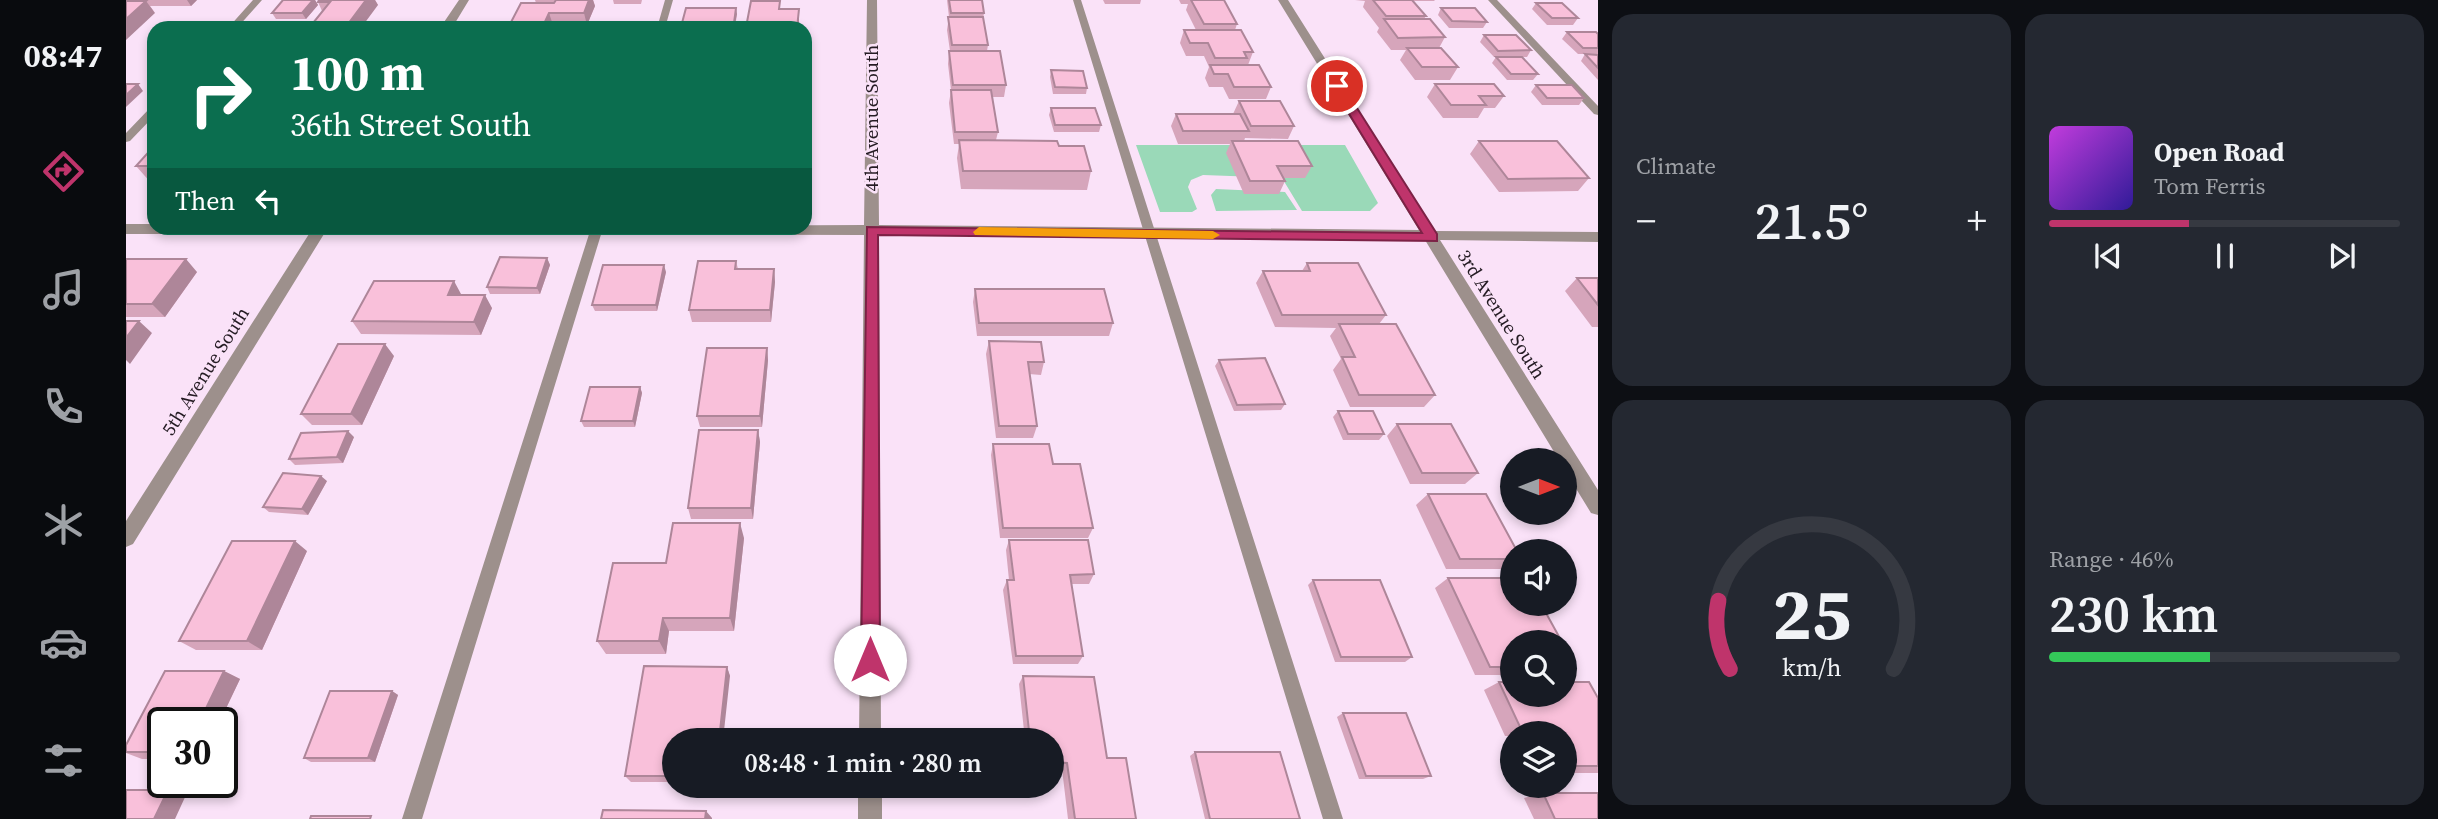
<!DOCTYPE html>
<meta charset="utf-8">
<style>
body{margin:0;font-family:"Source Serif 4",serif;background:#242831;color:#f1f3f6;height:100vh;display:flex;flex-direction:column;font-size:26px;white-space:nowrap}
*{box-sizing:border-box;margin:0}
p{font-size:23px;color:#9ea1a6}
.icon{flex:none;width:38px;height:38px;fill:none;stroke:currentColor;stroke-width:2;stroke-linecap:round;stroke-linejoin:round}
.map{position:relative;flex:1;overflow:hidden}
.side{display:flex;flex-direction:column;gap:14px;padding:14px;background:#0d0f14;width:840px}
.side>*{flex:none}
.top-card{position:absolute;left:21px;top:21px;width:665px;height:214px;border-radius:21px;box-shadow:0 4px 10px #0003;background:#0b6e4f;color:#fff;overflow:hidden}
.needle{width:46px;rotate:90deg}
.buttons{position:absolute;left:1374px;top:448px;display:grid;gap:14px}
.buttons a{display:grid;place-items:center;width:77px;height:77px;border-radius:50%;background:#171b24;box-shadow:0 4px 10px #0003;font-size:35px}
.speed{position:absolute;left:21px;top:707px;display:flex;gap:14px;font-size:35px;font-weight:700;text-align:center}
.speed>*{display:grid;place-content:center;width:91px;height:91px;border-radius:50%;background:#171b24;box-shadow:0 4px 10px #0003;line-height:1}
.speed .limit{border:4px solid #111;border-radius:10px;background:#fff;color:#111}
.pin{position:absolute;display:grid;place-items:center;width:60px;height:60px;color:#fff;margin:-30px;border:4px solid #fff;border-radius:50%;box-shadow:0 2px 7px #0007}
.me{position:absolute;width:77px;margin:-38px;rotate:0deg;stroke-linejoin:round;filter:drop-shadow(0 0 5px #0008)}
.turn{display:flex;align-items:center;gap:24px;height:147px;padding:0 28px;font-size:32px}
.turn .icon{width:91px;height:91px;stroke-width:2.5}
.turn b{display:block;font-size:49px;line-height:60px}
.then{display:flex;align-items:center;height:66px;padding:0 28px;background:#0003;gap:14px;font-size:26px}
.big{font-size:52px;font-weight:600;line-height:1.1}
.side .tile{flex:1;display:flex;flex-direction:column;justify-content:center;gap:10px;min-width:0;padding:0 24px;border-radius:21px;background:#242831}
.side .dial{align-items:center;gap:0}
.dial svg{height:182px;overflow:visible;fill:none;stroke:#363941;stroke-width:7;stroke-linecap:round;text-anchor:middle}
.dial text{fill:#f1f3f6;stroke:none}
.song{display:flex;align-items:center;gap:21px}
.cover{width:84px;height:84px;border-radius:10px;background:linear-gradient(135deg,hsl(290 70% 55%),hsl(250 70% 35%))}
.played{height:7px;border-radius:4px;background:linear-gradient(90deg,#bf346b 40%,#363941 40%)}
.keys{display:flex;justify-content:space-around;direction:ltr}
.heat{display:flex;justify-content:space-between;align-items:center;font-size:38px;direction:ltr}
.charge{height:10px;border-radius:5px;background:linear-gradient(90deg,#34c759 46%,#363941 0)}
.side .tiles{flex:1;display:grid;gap:14px;grid-template-columns:repeat(2,1fr)}
.trip{position:absolute;left:536px;top:728px;width:402px;height:70px;border-radius:35px;background:#171b24;box-shadow:0 4px 10px #0003;font-weight:600;line-height:70px;text-align:center}
main{display:flex;flex:1;min-height:0}
.dock{display:flex;flex-direction:column;width:126px;justify-content:space-around;align-items:center;background:#090b0e;color:#9ea1a6}
.dock .icon{width:49px;height:49px}
.dock .active{color:#bf346b}
.dock b{font-size:32px;color:#f1f3f6}
.map>svg:first-child{display:block}
.green{fill:#9ad9b8}
.lines{fill:none;stroke-linecap:round;stroke-linejoin:round}
.service{fill:#9d908c;fill-rule:evenodd}
.minor{fill:#9d908c;fill-rule:evenodd}
.wall{fill:#d6a5bb}
.shaded-wall{fill:#ae8699}
.building{fill:#f9c0da;stroke:#ae8699;stroke-width:2}
.route{fill:#bf346b;stroke:#7c2246;stroke-width:2}
.slow{fill:#f59e0b}
.labels{text-anchor:middle;dominant-baseline:central;stroke-width:5;stroke-linejoin:round;paint-order:stroke}
.street-label{font-size:19px;fill:#241b23;stroke:#fae2f8}
</style>
<main>
<nav class="dock">
<b>08:47</b>
<svg class="icon active" aria-label="directions" viewBox="0 0 24 24"><path d="M12 3l9 9-9 9-9-9zM9 14v-3h6M13 9l2 2-2 2"/></svg>
<svg class="icon" aria-label="music" viewBox="0 0 24 24"><path d="M9 18V5l10-2v13"/><circle cx="6" cy="18" r="3"/><circle cx="16" cy="16" r="3"/></svg>
<svg class="icon" aria-label="phone" viewBox="0 0 24 24"><path d="M5 4h4l2 5-3 2q2 4 5 5l2-3 5 2v4C11 20 4 13 5 4z"/></svg>
<svg class="icon" aria-label="climate" viewBox="0 0 24 24"><path d="M12 3v18M4 7l16 10M4 17L20 7"/></svg>
<svg class="icon" aria-label="car" viewBox="0 0 24 24"><path d="M5 17H2v-5l4-1 3-4h7l3 4 3 1v5h-3M9 17h6M6 11h13"/><circle cx="7" cy="17" r="2"/><circle cx="17" cy="17" r="2"/></svg>
<svg class="icon" aria-label="filters" viewBox="0 0 24 24"><path d="M4 7h16M4 17h16"/><circle cx="9" cy="7" r="2"/><circle cx="15" cy="17" r="2"/></svg>
</nav>
<div class="map">
<svg width="1472" height="819" viewBox="0 0 1472 819">
<rect width="100%" height="100%" fill="#fae2f8"/>
<path class="green" d="M1010 145H1219L1252 203 1244 211H1176L1156 178 1077 175 1065 180 1062 187 1071 209 1066 212H1034Z
M1090 189 1159 192 1171 210 1090 211 1085 195Z"/>
<g class="lines">
<path class="service" d="M127 0H136L111 28H102Z
M539 0H547L539 28H531Z
M947 0H955L1217 819H1197Z
M1362 0H1371L1472 106V115L1468 114Z
M28 107V116L4 141 0 142V133L24 108Z
M465 228H477L296 819H276Z"/>
<path class="minor" d="M333 0H343L326 28H314Z
M741 0H751L753 225 1293 230 1152 0H1162L1308 231 1472 232V242L1314 240 1472 490V515L1465 513 1438 469V460H1433L1299 240 753 235 755 740H733L738 235 198 234 7 544 0 547V521L183 234H0V224H28V228L738 225Z
M732 786H756V819H732Z"/>
</g>
<path class="wall" d="M17 0H71L65 6H24L29 13Z
M157 0H249L252 5 196 11 192 2 193 0H189L192 5 180 19H150L146 13Z
M409 0H467L469 6 461 25H427L425 28H384L383 26 410 3Z
M487 0H516L515 4H488Z
M821 0H856L858 13 857 19 862 45 861 51 880 85 878 97H866L872 132 870 140 933 146 965 171 961 190 835 189 831 158 833 144H828L823 103 825 90 822 64 823 51H824L821 30 823 17Z
M977 0H1015L1014 4H979Z
M1053 0H1098L1111 24 1109 30 1127 52 1122 65H1118L1145 87 1140 99H1103L1097 87H1083L1079 78 1083 67 1078 56H1060L1054 43 1058 30H1070L1060 10 1062 4H1055Z
M1229 0H1309L1308 1H1287L1300 16 1298 19 1319 37 1313 48 1332 67 1324 80H1289L1274 60 1280 50H1265L1251 32 1253 28 1237 7 1239 1Z
M1410 3 1452 18 1447 25H1421L1406 9Z
M1315 8 1361 22 1357 28H1323L1312 15Z
M655 9H673V28H622L621 22Z
M611 14 609 28H557L556 23Z
M1441 32 1472 34V54H1452L1436 39Z
M1358 35 1405 50 1401 57H1396L1412 74 1407 80H1381L1366 63 1370 57H1368L1354 42Z
M1459 54 1472 55V80L1455 61Z
M925 70 961 88 960 94H927L924 77Z
M1309 84 1378 96 1369 108H1358L1352 118H1317L1301 97Z
M1410 85 1458 98 1453 105H1416L1405 92Z
M1113 101 1168 126 1162 139 1119 138 1118 141 1186 166 1179 178H1158L1159 181 1153 194H1118L1100 153 1104 144H1052L1045 126 1050 114H1107Z
M925 108 975 125 973 132H928L923 115Z
M1353 141 1463 178 1452 191 1373 192 1344 154Z
M28 146V184H26L10 166Z
M421 258 424 265 414 294H364L361 287Z
M0 259 71 272 39 317H0Z
M610 261 612 269H648L649 282 645 322H566L563 310Z
M1181 263 1260 315 1253 324 1309 395 1298 407H1224L1207 370 1215 359 1204 336 1210 328 1149 327 1130 283 1137 271H1176Z
M540 272 531 311H469L466 305Z
M1451 278H1472V327H1466L1439 291Z
M849 289 987 323 983 336H851L847 302Z
M335 294 334 295 366 308 355 335 235 334 226 321Z
M863 341 918 362 915 375 903 374 911 426 907 438H870L860 354Z
M641 348 642 360 636 427H574L571 416Z
M268 356 236 425H186L175 414Z
M1093 360 1159 404 1155 410 1108 411 1089 366Z
M514 387 516 393 509 427H458L455 421Z
M1212 411 1258 434 1253 440H1217L1207 417Z
M1271 424 1352 473 1339 484H1284L1261 436Z
M632 430 634 442 627 519H565L562 508Z
M228 437 217 463 169 465 163 459Z
M867 444 927 464 967 528 962 538H874L865 455Z
M201 481 182 515 143 512 137 507Z
M1302 494 1386 551V566L1381 569H1320L1290 505Z
M618 538 608 631H543L540 654H480L471 641 540 563Z
M883 540 968 574 963 584H945L957 656 952 664H887L877 590 881 580H883L880 550Z
M181 551 136 650H70L53 641Z
M1322 578 1386 642V675H1349L1309 588Z
M1187 580 1286 657 1279 662H1209L1182 585Z
M601 667 604 676 548 740V782H505L499 776Z
M39 671H98L114 679 93 723H37V759H16L0 753V745Z
M897 676 981 758 1010 819H942L936 769H926V740H899L893 684Z
M1373 682 1472 698V773H1438V733H1386V736H1379L1358 690Z
M266 691 272 695 249 762H185L178 758Z
M1217 713 1305 776 1297 779H1233L1211 717Z
M1069 752 1174 819H1079L1064 756Z
M1417 793 1472 819H1408L1398 798Z"/>
<path class="shaded-wall" d="M61 0H71L65 6Z
M187 0H189L192 5 180 19 176 13Z
M240 0H249L252 5 235 28H219Z
M463 0H467L469 6 461 25 458 13Z
M20 1 29 13 0 40V19Z
M610 8 611 14 608 28V23Z
M673 9V28H671Z
M423 13 427 25 425 28H417V26Z
M12 84 17 91 0 107V95Z
M421 258 424 265 414 294 411 288Z
M60 259 71 272 39 317 26 304Z
M538 265 540 272 531 311 530 305Z
M648 269 649 282 645 322 644 310Z
M328 281 335 294 329 308 322 295Z
M359 295 366 308 355 335 348 322Z
M13 321 26 333 4 364 0 360V338Z
M259 344 268 356 236 425 225 414Z
M641 348 642 360 636 427 634 416Z
M514 387 516 393 509 427 507 421Z
M632 430 634 442 627 519 625 508Z
M222 431 228 437 217 463 211 457Z
M195 476 201 481 182 515 176 509Z
M614 523 618 538 608 631 604 618Z
M169 541 181 551 136 650 121 641Z
M537 618 543 631 540 654 533 641Z
M601 667 604 676 597 740H593Z
M98 671 114 679 93 723H73Z
M266 691 272 695 249 762 242 758Z
M42 790 60 795 49 819H28Z
M580 811 586 818V819H579Z"/>
<path class="building" d="M157 0H187L176 13H146Z
M193 0H240L219 28H183L204 2H192Z
M430 0H463L458 13H423L417 26H383L395 3H428Z
M823 0H856L858 13H825Z
M1065 0H1098L1111 24H1078Z
M1247 0H1286L1300 16H1260Z
M0 1H20L0 19Z
M625 1H654L653 9H673L671 28H634L635 22H621Z
M1410 3H1436L1452 18H1426Z
M560 8H610L608 23H556Z
M1315 8H1349L1361 22 1326 21Z
M822 17H857L862 45H826Z
M1258 19H1304L1319 37 1272 38Z
M1058 30H1115L1127 52H1118L1121 58H1089L1082 43H1064Z
M1441 32H1470L1472 34V48H1457Z
M1358 35H1390L1405 50 1372 51Z
M1281 48H1315L1332 67H1296Z
M823 51H874L880 85H827Z
M1459 54 1472 55V68Z
M1370 57H1396L1412 74H1385Z
M1084 65H1133L1145 87H1108L1102 74H1088Z
M925 70 957 71 961 88 929 87Z
M0 84H12L0 95Z
M1309 84H1368L1378 96H1353L1360 105H1325Z
M1410 85H1446L1458 98H1421Z
M825 90H865L872 132H829Z
M1113 101H1154L1168 126H1125Z
M925 108H969L975 125H929Z
M1050 114H1114L1123 131H1057Z
M833 140 931 141 933 146H958L965 171H837Z
M1106 141H1172L1186 166H1151L1159 181H1124Z
M1353 141H1431L1463 178 1382 179Z
M28 146V166H10Z
M374 257 421 258 411 288 361 287Z
M0 259H60L26 304H0Z
M572 261H610L609 269H648L644 310H563Z
M1181 263H1232L1260 315H1156L1137 271H1184Z
M477 265H538L530 305H466Z
M1451 278H1472V305Z
M248 281H328L322 295H359L348 322 226 321Z
M849 289H978L987 323H853Z
M0 321H13L0 338Z
M1213 324H1270L1309 395H1233L1216 357H1229Z
M863 341 915 342 918 362H902L911 426H873Z
M212 344H259L225 414H175Z
M581 348H641L634 416H571Z
M1139 358 1159 404 1111 405 1093 360Z
M464 387H514L507 421H455Z
M1212 411H1247L1258 434H1222Z
M1271 424H1325L1352 473H1296Z
M573 430H632L625 508H562Z
M222 431 211 457 163 459 175 433Z
M867 444H923L927 464H954L967 528H877Z
M157 473 195 476 176 509 137 507Z
M1302 494H1360L1391 551H1386V559H1334Z
M547 523H614L604 618H537L533 641H471L487 563H540Z
M883 540H962L968 574 944 575 957 656H890L881 580H888Z
M106 541H169L121 641H53Z
M1322 578H1386V604H1415L1436 642H1386V667H1364Z
M1187 580H1254L1286 657H1215Z
M518 666 601 667 593 740H548V776H499Z
M39 671H98L73 723H37V752H0V745Z
M897 676 968 677 981 758H1000L1010 819H949L941 763 926 762V740H904Z
M1373 682H1386V695H1438V682H1463L1472 698V766H1443L1438 757V733H1427L1425 729H1395Z
M204 691H266L242 758H178Z
M1217 713H1280L1305 776H1240Z
M1069 752H1154L1174 819H1084Z
M0 790H42L28 819H0Z
M1417 793H1472V819H1429Z
M477 810 580 811 579 819H475Z
M185 816H245L244 819H184Z"/>
<path class="route" d="M1211 83 1217 86 1311 234V241L752 235 754 660 751 667 744 669 737 667 735 660 741 227 1296 233 1206 86Z"/>
<path class="slow" d="M853 227 1087 231 1094 235 1087 239 849 235 847 232Z"/>
<g class="labels">
<g class="street-label">
<text transform="translate(745 118) rotate(-90)">4th Avenue South</text>
<text transform="translate(1376 314) rotate(58)">3rd Avenue South</text>
<text transform="translate(79 371) rotate(-58)">5th Avenue South</text>
</g>
</g>
</svg>
<div class="buttons">
<a><svg class="needle" viewBox="-14 -14 28 28"><path d="M0-13l5 13h-10z" fill="#e53935"/><path d="M0 13l5-13h-10z" fill="#9ea1a6"/></svg></a>
<a><svg class="icon" aria-label="sound" viewBox="0 0 24 24"><path d="M4 9h4l5-4v14l-5-4H4zM17 9q2 3 0 6"/></svg></a>
<a><svg class="icon" aria-label="search" viewBox="0 0 24 24"><circle cx="10" cy="10" r="6"/><path d="M15 15l6 6"/></svg></a>
<a><svg class="icon" aria-label="layers" viewBox="0 0 24 24"><path d="M12 4l9 5-9 5-9-5zM3 14l9 5 9-5"/></svg></a>
</div>
<div class="speed"><div class="limit">30</div></div>
<div class="pin" style="left:1211px;top:86px;background:#d93025"><svg class="icon" aria-label="arrive" viewBox="0 0 24 24"><path d="M6 21V4h12l-3 4 3 4H6"/></svg></div>
<svg class="me" style="left:744px;top:660px" viewBox="-20 -20 40 40"><circle r="19" fill="#fff"/><path d="M0-13L10 11 0 6-10 11z" fill="#bf346b"/></svg>
<div class="trip">08:48 · 1 min · 280 m</div>
<div class="top-card">
<div class="turn"><svg class="icon" aria-label="right" viewBox="0 0 24 24"><path d="M7 20v-9h11M14 6l5 5-5 5"/></svg><div><b>100 m</b>36th Street South</div></div>
<div class="then">Then<svg class="icon" aria-label="left" viewBox="0 0 24 24"><path d="M17 20v-9H6M10 6l-5 5 5 5"/></svg></div>
</div>
</div>
<section class="side">
<div class="tiles">
<div class="tile"><p>Climate</p>
<div class="heat"><a>−</a><b class="big">21.5°</b><a>+</a></div>
</div>
<div class="tile">
<div class="song"><i class="cover"></i><div><b>Open Road</b><p>Tom Ferris</p></div></div>
<div class="played"></div>
<div class="keys"><svg class="icon" aria-label="previous" viewBox="0 0 24 24"><path d="M18 5L8 12l10 7zM5 5v14"/></svg><svg class="icon" aria-label="pause" viewBox="0 0 24 24"><path d="M8 5v14M16 5v14"/></svg><svg class="icon" aria-label="next" viewBox="0 0 24 24"><path d="M6 5l10 7-10 7zM19 5v14"/></svg></div>
</div>
<div class="tile dial"><svg viewBox="0 0 100 80">
<path d="M14 69A42 42 0 1 1 86 69"/>
<path d="M14 69A42 42 0 0 1 9 39" stroke="#bf346b"/>
<text x="50" y="56" font-size="32" font-weight="700">25</text>
<text x="50" y="72" font-size="11">km/h</text>
</svg></div>
<div class="tile"><p>Range · 46%</p><b class="big">230 km</b><div class="charge"></div></div>
</div>
</section>
</main>
